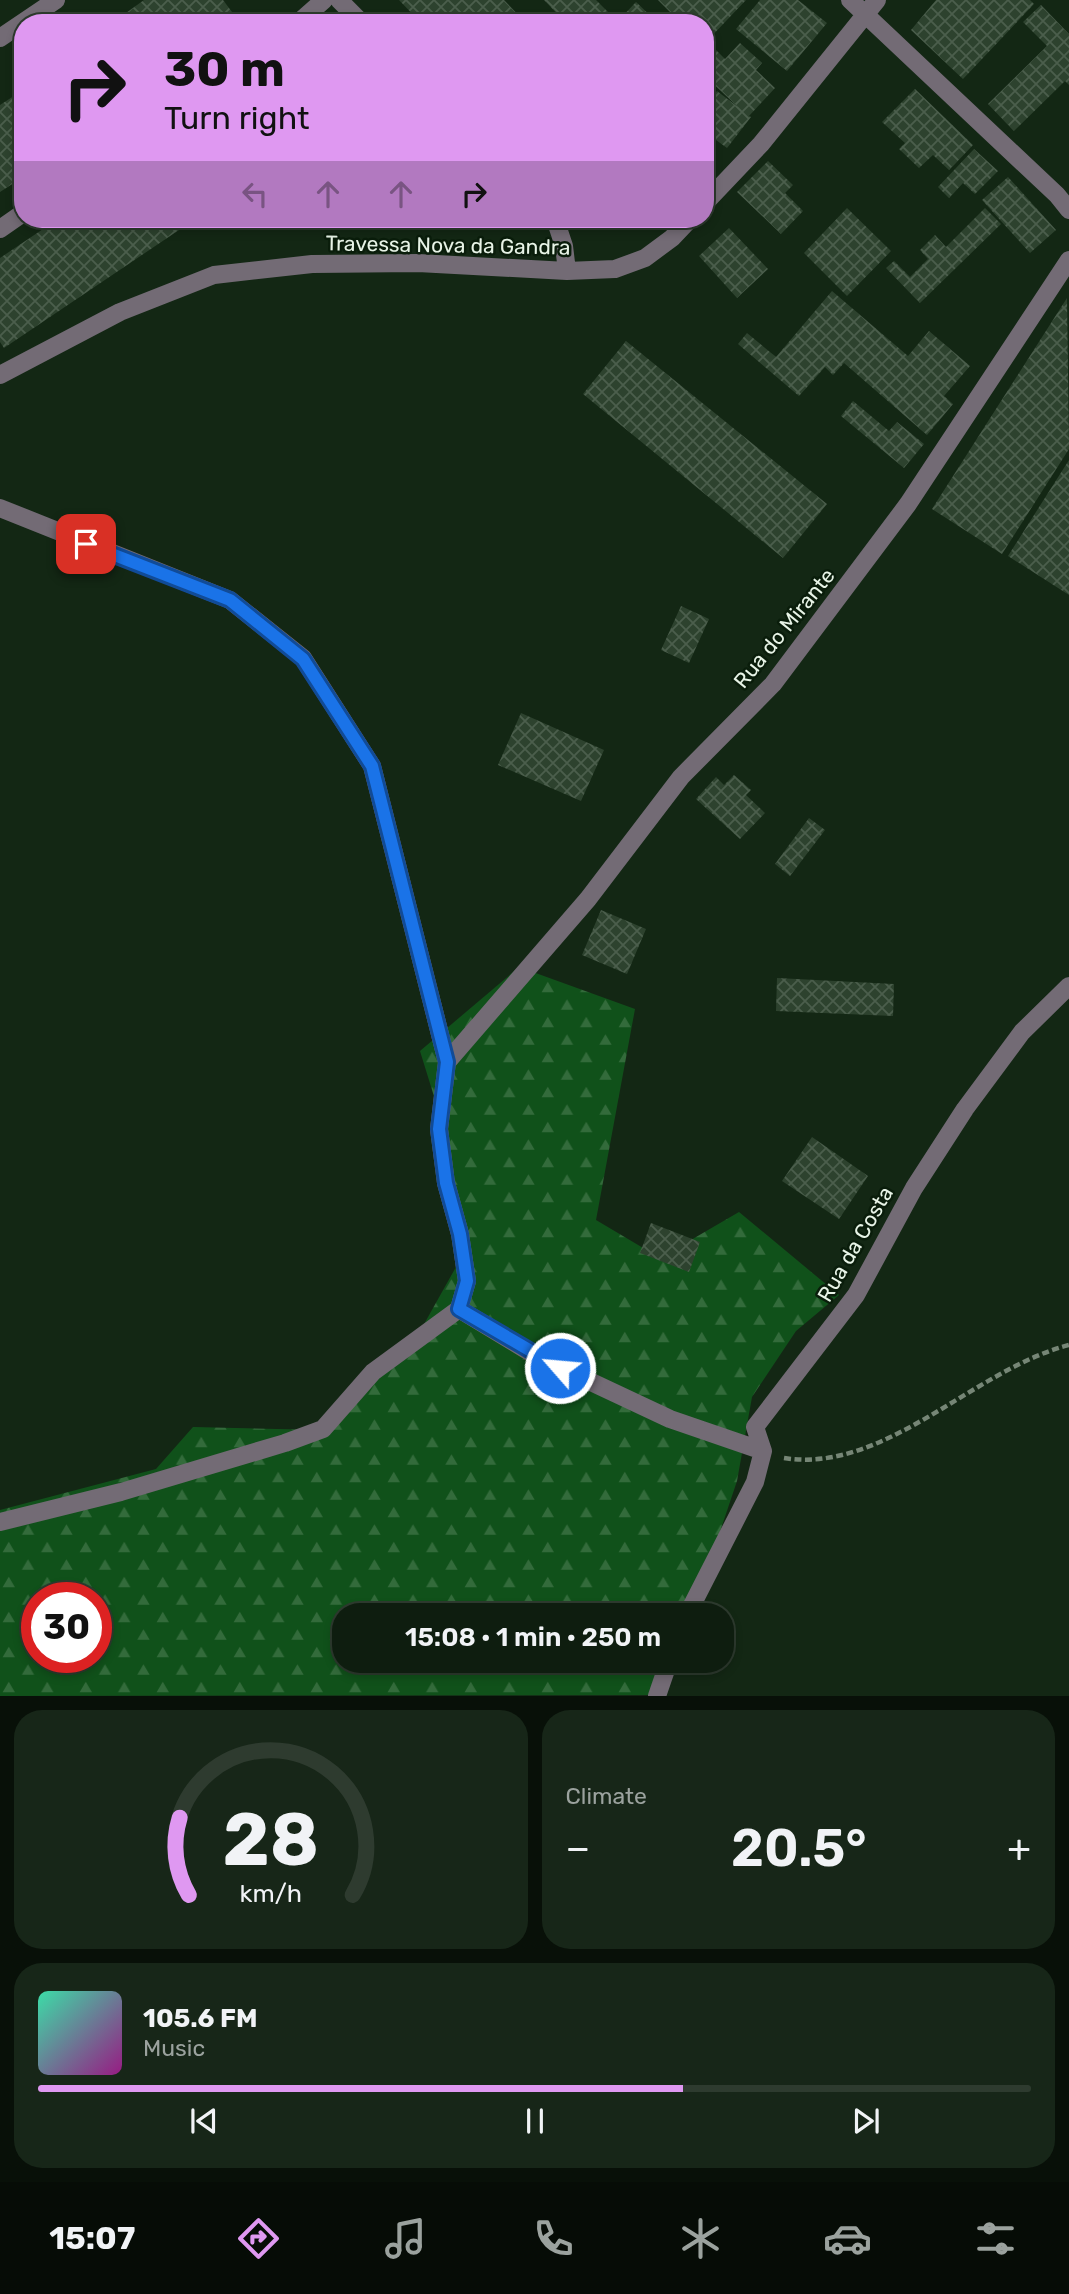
<!DOCTYPE html>
<meta charset="utf-8">
<style>
body{margin:0;font-family:Rubik,sans-serif;background:#172618;color:#f1f3f6;height:100vh;display:flex;flex-direction:column;font-size:26px;white-space:nowrap}
*{box-sizing:border-box;margin:0}
p{font-size:23px;color:#9ba29e}
.icon{flex:none;width:38px;height:38px;fill:none;stroke:currentColor;stroke-width:2;stroke-linecap:round;stroke-linejoin:round}
.map{position:relative;height:1696px;overflow:hidden}
.drawer{display:flex;flex-direction:column;gap:14px;padding:14px;background:#081008;flex:1}
.drawer>*{flex:none}
.guide{position:absolute;left:14px;top:14px;width:700px;height:214px;border-radius:28px;box-shadow:0 4px 10px #0003,0 0 0 2px #2e3b2f;background:#df98f1;color:#111;overflow:hidden}
.speed{position:absolute;left:21px;top:1582px;display:flex;gap:14px;font-size:35px;font-weight:700;text-align:center}
.speed>*{display:grid;place-content:center;width:91px;height:91px;border-radius:50%;background:#0e1d0f;box-shadow:0 4px 10px #0003,0 0 0 2px #2e3b2f;line-height:1}
.speed .limit{border:10px solid #d22;background:#fff;color:#111}
.pin{position:absolute;display:grid;place-items:center;width:60px;height:60px;color:#fff;margin:-30px;border-radius:14px;box-shadow:0 4px 10px #0006}
.me{position:absolute;width:77px;margin:-38px;rotate:297deg;stroke-linejoin:round;filter:drop-shadow(0 0 5px #0008)}
.turn{display:flex;align-items:center;gap:24px;height:147px;padding:0 35px;font-size:32px}
.turn .icon{width:91px;height:91px;stroke-width:2.5}
.turn b{display:block;font-size:49px;line-height:60px}
.lanes{display:flex;align-items:center;height:66px;padding:0 35px;background:#0003;justify-content:center;gap:35px;direction:ltr}
.lanes .off{opacity:.35}
.big{font-size:52px;font-weight:600;line-height:1.1}
.drawer .widget{flex:1;display:flex;flex-direction:column;justify-content:center;gap:10px;min-width:0;padding:0 24px;border-radius:28px;background:#172618}
.drawer .dial{align-items:center;gap:0}
.dial svg{height:182px;overflow:visible;fill:none;stroke:#2e3b2f;stroke-width:7;stroke-linecap:round;text-anchor:middle}
.dial text{fill:#f1f3f6;stroke:none}
.song{display:flex;align-items:center;gap:21px}
.cover{width:84px;height:84px;border-radius:10px;background:linear-gradient(135deg,hsl(160 70% 55%),hsl(310 70% 35%))}
.played{height:7px;border-radius:4px;background:linear-gradient(90deg,#df98f1 65%,#2e3b2f 65%)}
.keys{display:flex;justify-content:space-around;direction:ltr}
.heat{display:flex;justify-content:space-between;align-items:center;font-size:38px;direction:ltr}
.drawer .tiles{flex:1;display:grid;gap:14px;grid-template-columns:1fr 1fr}
.widget:last-child{grid-column:span 2}
.trip{position:absolute;left:332px;top:1603px;width:402px;height:70px;border-radius:28px;background:#0e1d0f;box-shadow:0 4px 10px #0003,0 0 0 2px #2e3b2f;font-weight:600;line-height:70px;text-align:center}
.menu{display:flex;height:112px;justify-content:space-around;align-items:center;background:#060c06;color:#9ba29e}
.menu .icon{width:49px;height:49px}
.menu .current{color:#df98f1}
.menu b{font-size:32px;color:#f1f3f6}
.map>svg:first-child{display:block}
.forest{fill:url(#forest-firs);fill-rule:evenodd}
.building{fill:url(#building-cross-hatch)}
.lines{fill:none;stroke-linecap:round;stroke-linejoin:round}
.path{stroke:#768676;stroke-width:4.5;stroke-dasharray:7 3.5;stroke-linecap:butt}
.street{stroke:#736b75;stroke-width:18}
.route-casing{stroke:#114b97;stroke-width:18}
.route{stroke:#1a73e8;stroke-width:12}
.labels{text-anchor:middle;dominant-baseline:central;stroke-width:5;stroke-linejoin:round;paint-order:stroke}
.street-label{font-size:21px;fill:#e8f4e7;stroke:#0a1d0b}
</style>
<div class="map">
<svg width="1069" height="1696" viewBox="0 0 1069 1696">
<defs>
<pattern id="forest-firs" width="22" height="20" patternUnits="userSpaceOnUse" patternTransform="scale(1.75)"><rect width="22" height="20" fill="#10511a"/><path d="M5 1l3.5 6h-7zM16 11l3.5 6h-7z" fill="#336b3b"/></pattern>
<pattern id="building-cross-hatch" width="8" height="8" patternUnits="userSpaceOnUse" patternTransform="scale(1.75)"><rect width="8" height="8" fill="#2d422e"/><path d="M0 0l8 8M0 8l8-8" fill="none" stroke="#4b5e4c"/></pattern>
</defs>
<rect width="100%" height="100%" fill="#132714"/>
<path class="forest" d="M519 967 635 1009 596 1220 660 1258 739 1212 839 1295 796 1331 752 1397 737 1481 692 1615H345V1661H676L663 1695 0 1696V1510L156 1469 193 1427 323 1430 423 1326 456 1267 441 1119 420 1051ZM37 1598H96V1657H37Z"/>
<path class="building" d="M144 0H223L235 16 227 23H112Z
M399 0H504L526 23H421Z
M544 0H596L619 23H566Z
M658 0H746L707 41 725 59 740 43 762 63 756 70 775 88 749 116 751 117 727 148 705 132V106L717 91 738 107 705 76V23H670L675 17Z
M760 0H798L827 23 787 71 736 29Z
M936 0H1030L1034 4 963 79 911 30Z
M636 2 658 23 618 21Z
M1041 5 1069 34V85L1065 81 1014 131 988 104 1047 46 1023 22Z
M915 89 973 145 949 170 933 155 919 168 899 149 905 143 882 122Z
M23 90V177L0 192V105Z
M974 149 998 171 975 194 963 183 949 198 938 187Z
M768 161 793 185 785 193 803 211 781 234 737 192Z
M1008 177 1056 230 1030 253 982 200Z
M847 208 891 251 847 296 804 253Z
M985 208 1001 224 920 303 886 268 894 261 910 277 928 259 920 250 935 235 946 247Z
M58 219H171L179 230 4 348 0 342V258Z
M729 228 768 269 737 298 699 256Z
M832 291 908 356 929 331 970 366 944 396 953 404 927 435 844 363 833 375 825 367 799 396 738 344 747 333 776 357Z
M1067 298 1069 449 1002 554 932 509Z
M626 341 827 504 783 558 583 394Z
M853 401 889 431 897 422 924 444 904 468 841 416Z
M1069 460V595L1008 556Z
M681 606 709 619 689 663 661 650Z
M521 713 604 750 581 801 498 765Z
M734 775 751 790 746 795 765 813 740 839 696 799 716 777 724 785Z
M809 818 825 830 790 876 775 864Z
M601 910 646 929 627 974 582 955Z
M777 978 894 984 893 1016 776 1011Z
M812 1137 868 1176 839 1219 782 1181Z
M651 1223 700 1242 689 1272 640 1253Z"/>
<g class="lines">
<path class="path" d="M784 1458C885 1474 974 1369 1069 1345"/>
<path class="street" d="M339 0 362 23
M850 0 1057 195 1069 210
M298 23 324 0
M0 38 56 0
M705 203 761 144 877 0
M555 219 564 246 567 271
M0 229 23 213
M0 375 120 312 214 275 312 264 418 263 567 271 615 269 645 258 672 238 690 219
M0 508 230 600 303 658 372 766 447 1062 439 1129 446 1183 460 1234 467 1281 459 1309 373 1372 323 1429 285 1443 121 1492 0 1522
M447 1062 588 899 681 777 773 684 908 504 1069 260
M459 1309 538 1357 670 1419 763 1451
M687 1615 755 1482 763 1451 755 1427 856 1295 914 1188 965 1109 1022 1032 1069 986
M657 1696 669 1661"/>
</g>
<g class="lines">
<defs>
<path id="route" d="M86 544 230 600 303 659 372 766 447 1062 439 1129 446 1183 460 1234 467 1281 459 1309 560 1368"/>
</defs>
<use href="#route" class="route-casing"/>
<use href="#route" class="route"/>
</g>
<g class="labels">
<g class="street-label">
<text transform="translate(448 245) rotate(1)">Travessa Nova da Gandra</text>
<text transform="translate(784 628) rotate(-51)">Rua do Mirante</text>
<text transform="translate(855 1244) rotate(-60)">Rua da Costa</text>
</g>
</g>
</svg>
<div class="speed"><div class="limit">30</div></div>
<div class="pin" style="left:86px;top:544px;background:#d93025"><svg class="icon" aria-label="arrive" viewBox="0 0 24 24"><path d="M6 21V4h12l-3 4 3 4H6"/></svg></div>
<svg class="me" style="left:560px;top:1368px" viewBox="-20 -20 40 40"><circle r="17" fill="#1a73e8" stroke="#fff" stroke-width="3"/><path d="M0-11L8 9 0 5-8 9z" fill="#fff"/></svg>
<div class="trip">15:08 · 1 min · 250 m</div>
<div class="guide">
<div class="turn"><svg class="icon" aria-label="right" viewBox="0 0 24 24"><path d="M7 20v-9h11M14 6l5 5-5 5"/></svg><div><b>30 m</b>Turn right</div></div>
<div class="lanes"><svg class="icon off" aria-label="left" viewBox="0 0 24 24"><path d="M17 20v-9H6M10 6l-5 5 5 5"/></svg><svg class="icon off" aria-label="ahead" viewBox="0 0 24 24"><path d="M12 20V5M6 11l6-6 6 6"/></svg><svg class="icon off" aria-label="ahead" viewBox="0 0 24 24"><path d="M12 20V5M6 11l6-6 6 6"/></svg><svg class="icon" aria-label="right" viewBox="0 0 24 24"><path d="M7 20v-9h11M14 6l5 5-5 5"/></svg></div>
</div>
</div>
<section class="drawer">
<div class="tiles">
<div class="widget dial"><svg viewBox="0 0 100 80">
<path d="M14 69A42 42 0 1 1 86 69"/>
<path d="M14 69A42 42 0 0 1 10 35" stroke="#df98f1"/>
<text x="50" y="56" font-size="32" font-weight="700">28</text>
<text x="50" y="72" font-size="11">km/h</text>
</svg></div>
<div class="widget"><p>Climate</p>
<div class="heat"><a>−</a><b class="big">20.5°</b><a>+</a></div>
</div>
<div class="widget">
<div class="song"><i class="cover"></i><div><b>105.6 FM</b><p>Music</p></div></div>
<div class="played"></div>
<div class="keys"><svg class="icon" aria-label="previous" viewBox="0 0 24 24"><path d="M18 5L8 12l10 7zM5 5v14"/></svg><svg class="icon" aria-label="pause" viewBox="0 0 24 24"><path d="M8 5v14M16 5v14"/></svg><svg class="icon" aria-label="next" viewBox="0 0 24 24"><path d="M6 5l10 7-10 7zM19 5v14"/></svg></div>
</div>
</div>
</section>
<nav class="menu">
<b>15:07</b>
<svg class="icon current" aria-label="directions" viewBox="0 0 24 24"><path d="M12 3l9 9-9 9-9-9zM9 14v-3h6M13 9l2 2-2 2"/></svg>
<svg class="icon" aria-label="music" viewBox="0 0 24 24"><path d="M9 18V5l10-2v13"/><circle cx="6" cy="18" r="3"/><circle cx="16" cy="16" r="3"/></svg>
<svg class="icon" aria-label="phone" viewBox="0 0 24 24"><path d="M5 4h4l2 5-3 2q2 4 5 5l2-3 5 2v4C11 20 4 13 5 4z"/></svg>
<svg class="icon" aria-label="climate" viewBox="0 0 24 24"><path d="M12 3v18M4 7l16 10M4 17L20 7"/></svg>
<svg class="icon" aria-label="car" viewBox="0 0 24 24"><path d="M5 17H2v-5l4-1 3-4h7l3 4 3 1v5h-3M9 17h6M6 11h13"/><circle cx="7" cy="17" r="2"/><circle cx="17" cy="17" r="2"/></svg>
<svg class="icon" aria-label="filters" viewBox="0 0 24 24"><path d="M4 7h16M4 17h16"/><circle cx="9" cy="7" r="2"/><circle cx="15" cy="17" r="2"/></svg>
</nav>
